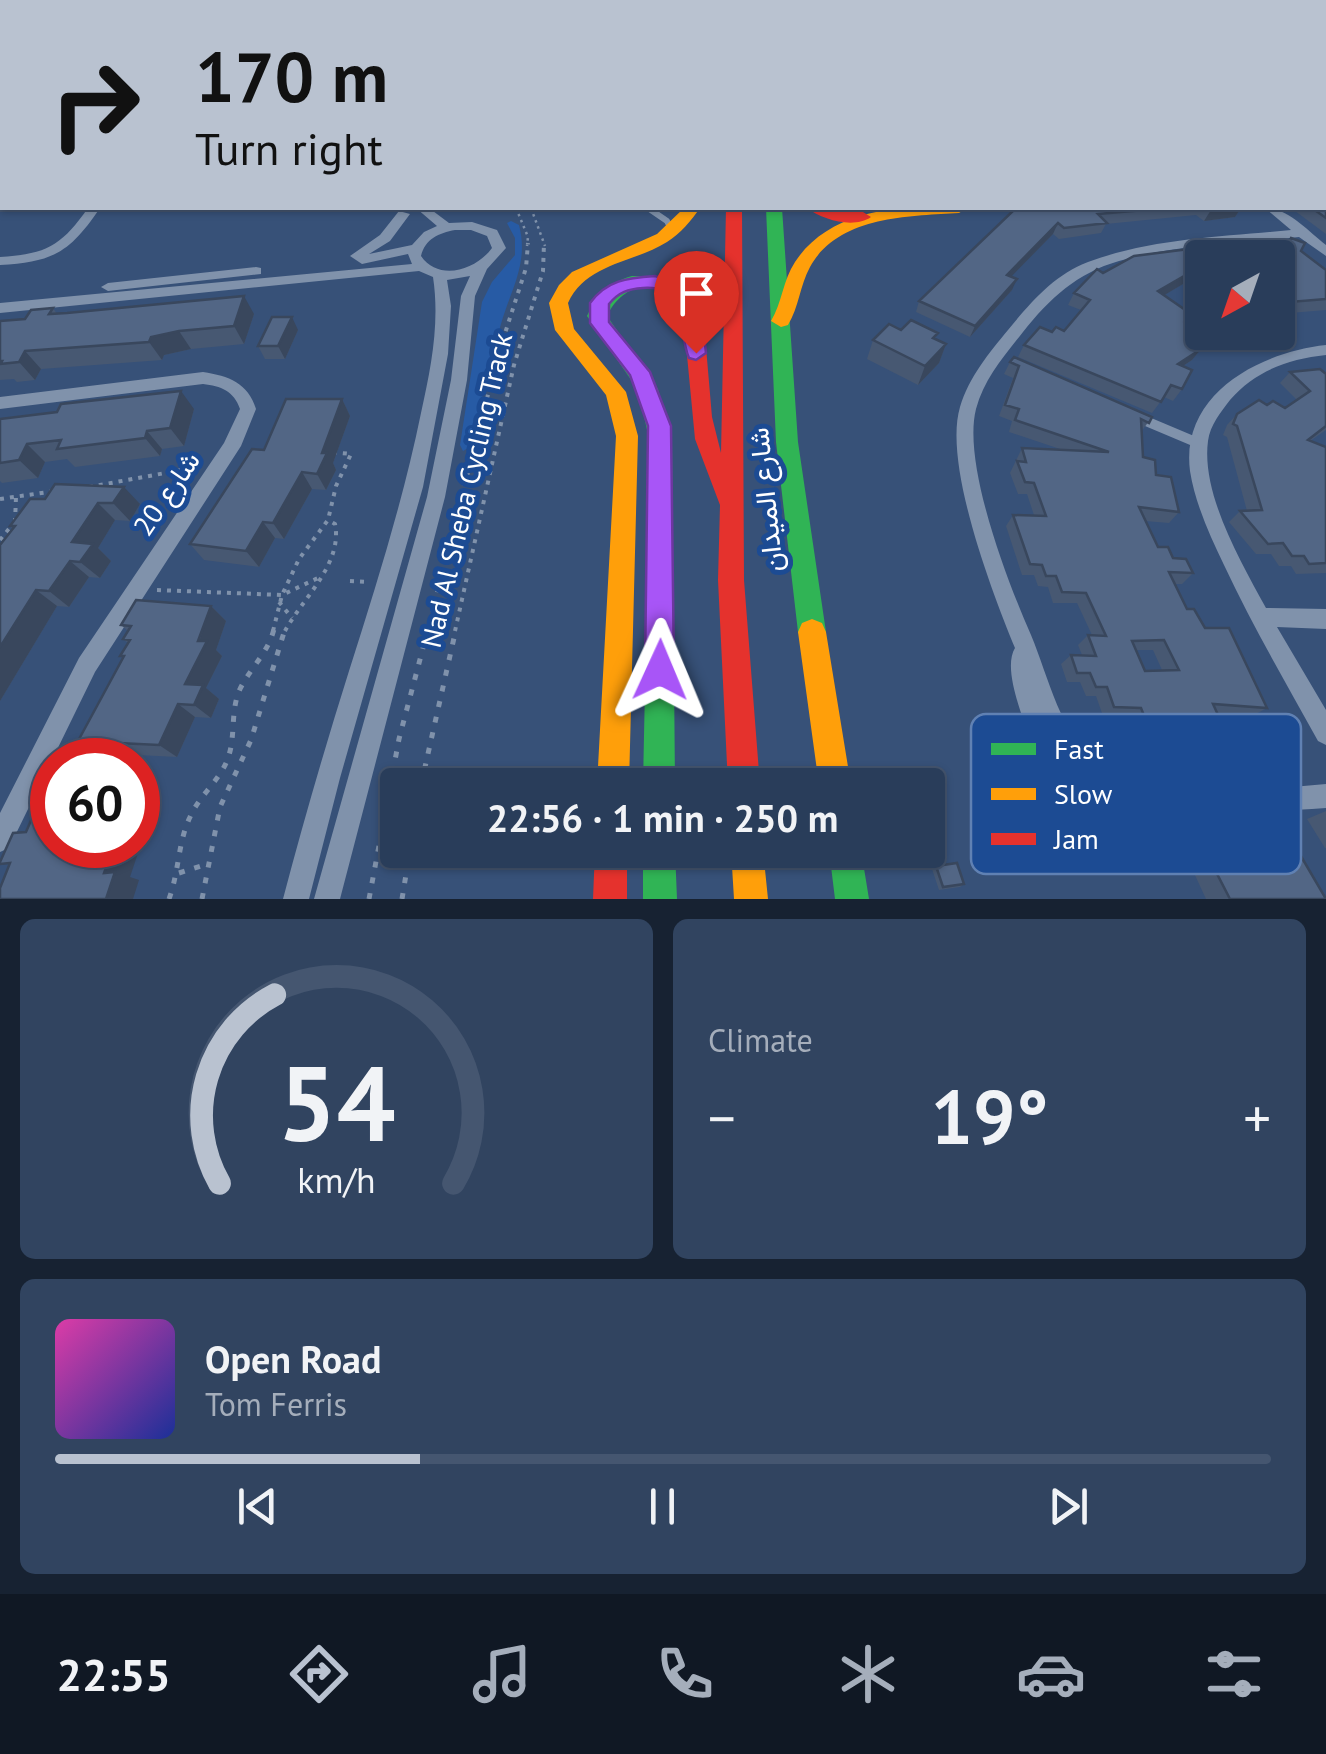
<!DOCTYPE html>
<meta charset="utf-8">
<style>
body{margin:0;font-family:"PT Sans",Vazirmatn,sans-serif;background:#314460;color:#f1f3f6;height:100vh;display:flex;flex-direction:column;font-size:38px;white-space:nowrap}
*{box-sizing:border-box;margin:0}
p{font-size:32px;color:#a5aebb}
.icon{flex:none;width:55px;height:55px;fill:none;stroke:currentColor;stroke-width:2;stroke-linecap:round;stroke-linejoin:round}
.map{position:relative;height:899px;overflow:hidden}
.side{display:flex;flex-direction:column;gap:20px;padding:20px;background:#172232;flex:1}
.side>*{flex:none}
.top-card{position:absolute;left:0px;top:0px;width:1328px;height:210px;box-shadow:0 2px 8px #0004,0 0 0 2px #455670;background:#b9c2d0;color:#111;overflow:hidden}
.needle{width:65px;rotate:220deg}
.controls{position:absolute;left:1185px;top:240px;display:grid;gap:20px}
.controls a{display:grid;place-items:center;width:110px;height:110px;border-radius:10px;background:#293d5a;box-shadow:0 2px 8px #0004,0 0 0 2px #455670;font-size:50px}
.speed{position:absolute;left:30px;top:738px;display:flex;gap:20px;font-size:50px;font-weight:700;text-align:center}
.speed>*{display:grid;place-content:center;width:130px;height:130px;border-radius:50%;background:#293d5a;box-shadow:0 2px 8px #0004,0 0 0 2px #455670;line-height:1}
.speed .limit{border:15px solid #d22;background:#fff;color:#111}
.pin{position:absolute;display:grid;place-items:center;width:85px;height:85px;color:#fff;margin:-102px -42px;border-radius:50% 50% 50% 0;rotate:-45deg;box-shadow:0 0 10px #0007}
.pin .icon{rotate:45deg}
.me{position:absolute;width:110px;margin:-55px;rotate:1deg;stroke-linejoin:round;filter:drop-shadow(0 0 8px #0008)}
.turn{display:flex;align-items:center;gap:35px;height:210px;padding:0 30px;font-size:45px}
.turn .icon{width:130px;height:130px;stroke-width:2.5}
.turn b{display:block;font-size:70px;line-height:85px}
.big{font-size:75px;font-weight:800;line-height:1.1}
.side .widget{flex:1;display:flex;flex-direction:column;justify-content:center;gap:15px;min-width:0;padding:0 35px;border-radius:15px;background:#314460}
.side .dial{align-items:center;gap:0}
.dial svg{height:260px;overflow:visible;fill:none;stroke:#455670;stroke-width:7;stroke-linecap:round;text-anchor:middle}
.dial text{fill:#f1f3f6;stroke:none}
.song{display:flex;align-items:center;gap:30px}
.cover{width:120px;height:120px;border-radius:15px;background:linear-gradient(135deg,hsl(320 70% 55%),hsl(230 70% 35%))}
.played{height:10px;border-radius:5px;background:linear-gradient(90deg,#b9c2d0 30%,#455670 30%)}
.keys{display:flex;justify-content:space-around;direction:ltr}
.heat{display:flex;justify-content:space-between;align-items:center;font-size:55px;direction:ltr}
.side .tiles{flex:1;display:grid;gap:20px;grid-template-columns:1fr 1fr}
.widget:last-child{grid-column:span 2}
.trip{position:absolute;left:380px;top:768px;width:565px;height:100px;border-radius:10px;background:#293d5a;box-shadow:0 2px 8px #0004,0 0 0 2px #455670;font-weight:800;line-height:100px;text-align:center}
.tab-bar{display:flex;height:160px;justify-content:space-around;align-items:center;background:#101824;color:#a5aebb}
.tab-bar .icon{width:70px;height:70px}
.tab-bar .active{color:#b9c2d0}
.tab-bar b{font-size:45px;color:#f1f3f6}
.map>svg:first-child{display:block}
.green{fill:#275ba5}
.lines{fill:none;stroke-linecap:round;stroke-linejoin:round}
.path-far2{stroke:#8092ab;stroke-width:2.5;stroke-dasharray:2.5 4;stroke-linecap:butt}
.path-far1{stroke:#8092ab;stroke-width:4;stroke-dasharray:4 6;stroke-linecap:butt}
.path{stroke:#8092ab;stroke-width:5;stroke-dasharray:6 10;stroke-linecap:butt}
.lane-far1{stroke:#8092ab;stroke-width:6}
.lane{stroke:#8092ab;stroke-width:10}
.street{fill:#8092ab;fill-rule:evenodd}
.fast{fill:#30b455;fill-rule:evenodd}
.slow{fill:#ff9f0a;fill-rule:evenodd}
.jam{fill:#e5322d;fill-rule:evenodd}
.wall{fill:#475872;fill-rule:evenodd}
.shaded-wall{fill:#39475d}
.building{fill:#526685;stroke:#39475d;stroke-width:2.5;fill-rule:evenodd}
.route{fill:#a855f7;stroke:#6d37a1;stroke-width:2.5}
.labels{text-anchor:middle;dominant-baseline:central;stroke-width:10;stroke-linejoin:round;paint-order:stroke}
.street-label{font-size:28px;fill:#fff;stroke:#1c4b93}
.key{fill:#1c4b93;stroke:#6081b3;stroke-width:2.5}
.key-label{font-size:28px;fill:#fff}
</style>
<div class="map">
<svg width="1326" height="899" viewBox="0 0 1326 899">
<rect width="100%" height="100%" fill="#375178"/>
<path class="green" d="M511 221 519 225C529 263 511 289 501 324 489 364 481 406 470 447L463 451 460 445 482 302 492 282 515 255V238L507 223Z"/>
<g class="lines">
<path class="path-far2" d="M11 2H41
M52 2 68 0
M516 208 528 237 527 246
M531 208 545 246"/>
<path class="path-far1" d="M89 487 198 467
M0 499 55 491
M15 522 16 497
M0 540 13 524
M350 581 370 582
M157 590 282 595 318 578
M279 602 292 618
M273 631 282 595 299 559 328 520 336 486 351 454 332 452
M285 631C302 599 343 564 335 524L328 520
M427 631 499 352 526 268 528 243
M455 631 514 365 543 271 544 243"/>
<path class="path" d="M421 785 456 629
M179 873 207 864
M169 899C179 872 178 842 190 817 199 796 221 779 228 758 236 736 230 711 240 689 251 667 268 653 274 629
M202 899 220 807 251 740 285 629
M369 899 399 739 428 629
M402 899 410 850"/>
<path class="lane-far1" d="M648 208 667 221 673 233"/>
<path class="lane" d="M1141 419 1198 443"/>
<path class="street" d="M912 0H920V2H912Z
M0 2 2 3V7L0 8Z
M0 151H2V157H0Z
M88 208H100C70 252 54 262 0 265V257C47 254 61 246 88 208Z
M416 208H429L449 223 472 222 497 230 506 248 487 269 475 296 467 380 445 497 340 899H314L427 497 451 380 461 296 470 276 447 280 451 306 448 354 423 487 340 778 309 899H283C303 823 325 747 349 671 376 586 403 501 421 413 431 368 440 323 433 277L419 271 0 313V303L412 264 408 254 362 264 350 256 380 235 399 211 410 214 390 241 369 254 412 245 424 232 437 226ZM455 230H471L487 236 492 248C476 270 439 282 421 256 425 239 439 233 455 230Z
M1265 208C1287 207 1308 231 1326 245V256L1299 237C1240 244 1177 244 1119 261 1077 273 1050 298 1023 332 1004 356 984 379 976 409 962 464 1008 583 1031 635 1051 683 1064 752 1115 774 1138 784 1166 782 1190 783 1208 784 1226 791 1243 791 1270 790 1298 786 1326 784V808C1300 810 1274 810 1249 814 1141 831 1065 852 1024 722 1018 703 1004 666 1015 648 992 592 943 464 960 407 969 377 989 353 1008 330 1031 302 1054 275 1088 262 1153 238 1223 237 1291 230Z
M256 267 261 268V274L108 291 101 287 108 283Z
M1326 345V355C1288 359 1255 371 1230 400 1221 412 1210 425 1208 441 1201 494 1241 562 1266 608L1326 609V629L1277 627 1326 710V745L1318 741C1286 683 1252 625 1224 565 1210 536 1195 503 1190 471 1180 393 1261 352 1326 345Z
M203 372C229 376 248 383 256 409L241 446 95 672 9 848 0 852V813L79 658 224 443 240 409C234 391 221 386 203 384L0 409V397Z"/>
<path class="fast" d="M766 208H782L798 442 826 632 822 641 812 645 802 641 798 632 776 442Z
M632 276C669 275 692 290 704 324L694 330 687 328C682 319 680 307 672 299 648 276 619 289 607 316L658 389 672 443 675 785H643L650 443 638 390 587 316C598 294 608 283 632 276Z
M643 850H675L677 899H643Z
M829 850H861L869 899H835Z"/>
<path class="slow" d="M684 208H700C691 221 681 233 667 242 634 263 586 263 568 303L574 329 626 392 638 436 629 785H597L616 436 606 395 555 330 549 303 559 285 572 272 657 234Z
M967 208 959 213C909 216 838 216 810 267 800 285 799 307 788 325L781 327 771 321C782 303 783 280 795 262 831 207 908 204 967 208Z
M812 619 822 623 826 632 851 785H819L798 632 802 623Z
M731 850H763L768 899H734Z"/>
<path class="jam" d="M757 0H767V2H757Z
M786 0H796V2H786Z
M1325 162H1326V172H1325Z
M726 208H742L744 580 760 785H728L718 580 720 505 695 439 684 324 694 318 704 324 712 417 721 453Z
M807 208 863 212 871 217C854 229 823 220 807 208Z
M595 850H627V899H593Z"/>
</g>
<path class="wall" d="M1326 177V234L1291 208H1325Z
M1016 208H1241L1235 217 1204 221 1196 215 1106 224 1101 233 1059 239 1053 234 1011 276 1012 290 970 337 916 312 919 301Z
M1291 238 1305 243 1301 251 1326 270V310L1278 314V258H1202V302L1183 284 1164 295 1194 316 1188 324 1197 329 1192 336 1197 340 1194 345 1201 349 1192 360 1183 366 1192 370 1182 389 1173 401 1164 397 1152 413 1018 357 1024 345 1040 327 1052 332 1056 327 1064 331 1081 310 1068 305 1074 293 1097 269 1103 273 1134 256 1197 248 1215 257 1286 245Z
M53 308 57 314H254L244 344 191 349 164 355 162 360 41 369 35 380 17 382 14 379 0 380V321L25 319Z
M298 330 285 359H265L258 346Z
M901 330 935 339 946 344 939 363 918 385 867 359 873 340Z
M1010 362 1152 417 1141 432 1143 457 1179 512 1169 523 1145 521 1158 547 1193 573 1182 584H1175L1187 609 1205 628 1267 708 1252 716 1217 714 1230 741 1216 749H1193L1185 729 1133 727 1130 717 1103 716 1096 696H1086L1080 682H1067L1061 664 1071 655H1082L1078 645 1088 635H1092L1077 603H1053L1048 587 1038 586 1034 575H1022L1006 526 1013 515H1034L1027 494H1018L1010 473 1022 448 1060 449 1009 432 1012 421 999 416 1013 378 1004 374ZM1136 650H1153L1162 670 1145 671Z
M1290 372 1326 374V430L1310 441 1326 447V573L1296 574 1291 566H1279L1271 554H1256L1229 522 1240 511H1247L1227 437 1223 435 1227 425 1237 414 1267 405 1285 408 1297 400 1280 383Z
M342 399 350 416 333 463 336 470 326 490 312 489 284 539 275 538 259 567 204 560 190 544 264 450Z
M194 409 184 446 162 449 160 456 75 467 67 459 45 462 38 478 2 483 0 481V419Z
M30 499 140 504 130 521 115 520 98 548 111 561 100 578 89 577 69 607 57 606 0 701 13 529 10 526Z
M211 606 226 621 216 650 222 656 206 688 219 699 211 718 195 717 177 757 100 753 78 741 123 658 120 656 128 643 123 639 128 631 121 625Z
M1326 811V848H1325L1307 819Z
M1262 849 1326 899H1206L1194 873 1213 866 1245 863 1241 856Z
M936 866 964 884 960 887 939 890 932 869Z"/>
<path class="shaded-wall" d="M1231 208H1241L1235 217 1204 221 1211 210Z
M1058 223 1053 234 1002 286 1007 275Z
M1191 272 1183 284 1151 303 1158 291Z
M1017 279 1012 290 970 337 975 326Z
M244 296 254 314 244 344 234 326Z
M292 317 298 330 285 359 278 346Z
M179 331 191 349 164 355 162 360 149 342 151 337Z
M946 344 939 363 918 385 925 366Z
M1201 349 1192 360 1169 375 1178 364Z
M25 351 41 369 35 380 19 362Z
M181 391 194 409 184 446 170 428Z
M342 399 350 416 333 463 336 470 326 490 317 474 322 453Z
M147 431 162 449 160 456 145 438Z
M27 444 45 462 38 478 19 460Z
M302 472 312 489 284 539 273 523Z
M124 487 140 504 130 521 113 503Z
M98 503 115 520 98 548 111 561 100 578 80 562 72 542Z
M263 522 275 538 259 567 246 551Z
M70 561 89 577 69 607 49 591Z
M36 590 57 606 0 701V647Z
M211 606 226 621 216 650 222 656 206 688 219 699 211 718 194 705 185 684Z
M178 704 195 717 177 757 159 745Z
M138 788 152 795 141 827 146 829 130 877 139 880 133 899H106L104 873 114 845H138Z"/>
<path class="building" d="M1325 177H1326V218L1312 208H1325Z
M1016 208H1167L1098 214 1107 223 1064 228 1058 223 1007 275 1017 279 975 326 919 301Z
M1208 208H1231L1211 210Z
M1291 238 1305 243 1301 251 1326 270V299L1278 303V258H1202V283L1191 272 1158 291 1194 316 1185 322 1197 329 1189 335 1197 340 1192 344 1201 349 1178 364 1192 370 1182 389 1171 385 1161 402 1024 345 1040 327 1052 332 1056 327 1064 331 1090 300 1074 293 1097 269 1103 273 1134 256 1197 248 1215 257 1288 245Z
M244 296 234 326 179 331 151 337 149 342 25 351 19 362 0 364 2 361H0V321L25 319 31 310 53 308 49 314 67 313Z
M272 317H292L278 346H258Z
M911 320 938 333 933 338 946 344 925 366 873 340 889 324 901 330Z
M1014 357 1152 417 1149 423 1141 419 1143 457 1155 460 1156 475 1171 477 1179 512 1139 507 1158 547H1168L1173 558 1186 559 1193 573 1169 572 1187 609H1194L1205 628H1229L1267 708 1213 704 1230 741H1207L1198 720 1145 718 1141 708 1114 707 1107 687H1096L1090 673H1077L1071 655 1096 656 1088 635 1106 636 1086 593 1062 592 1056 576H1046L1042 565 1030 564 1013 515 1046 516 1034 483 1025 482 1017 461 1026 462 1022 448 1109 452 1015 420 1019 409 1005 405 1019 366 1010 362ZM1164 640 1179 670 1145 671 1132 641Z
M1320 369 1326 374V426L1308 440 1326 447V563L1309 564 1304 556H1292L1283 543 1268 544 1240 511 1262 510 1237 426 1233 424 1237 414 1259 400 1267 405 1273 401 1285 408 1310 391 1290 372Z
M181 391 170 428 147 431 145 438 57 449 61 440 27 444 19 460 0 463V419L57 412 61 404Z
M286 399H342L322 453H327L317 474 302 472 273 523 263 522 246 551 190 544 252 449 264 450Z
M55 484 124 487 113 503H98L72 542 93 544 80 562 70 561 49 591 36 590 0 647V545L15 526H10L30 499H45Z
M136 600 211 606 198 641H207L185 684 203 685 194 705 178 704 159 745 78 741 124 656H120L130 640 123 639 131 626 121 625Z
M44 790H52V845H114L104 873 115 872 106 899H0V888L10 863 0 864V862L13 833 26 832Z
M1295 846 1326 899H1230L1213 866 1268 861 1262 849Z
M957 863 964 884 943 887 936 866Z"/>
<path class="route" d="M655 276C702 289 701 310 706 353L696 360 689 358C676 329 693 285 643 288 628 289 619 292 609 304V322L650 372 671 426 674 670 670 680 660 684 649 680 645 670 648 426 630 375 590 323V303C607 280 627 278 655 276Z"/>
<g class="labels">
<g class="street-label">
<text transform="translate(466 490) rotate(-77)">Nad Al Sheba Cycling Track</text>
<text transform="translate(166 493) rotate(-56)">شارع 20</text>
<text transform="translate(765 500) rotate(-96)">شارع الميدان</text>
</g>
</g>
<rect x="971" y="714" width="330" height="160" rx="15" class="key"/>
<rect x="991" y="743" width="45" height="12" fill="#30b455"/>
<rect x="991" y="788" width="45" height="12" fill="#ff9f0a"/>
<rect x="991" y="833" width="45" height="12" fill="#e5322d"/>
<g class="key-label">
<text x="1054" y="759">Fast</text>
<text x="1054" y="804">Slow</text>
<text x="1054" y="849">Jam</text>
</g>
</svg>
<div class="controls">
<a><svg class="needle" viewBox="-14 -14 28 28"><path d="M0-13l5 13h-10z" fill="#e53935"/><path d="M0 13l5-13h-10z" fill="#a5aebb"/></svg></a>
</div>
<div class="speed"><div class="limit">60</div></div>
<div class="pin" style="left:696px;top:353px;background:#d93025"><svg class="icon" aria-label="arrive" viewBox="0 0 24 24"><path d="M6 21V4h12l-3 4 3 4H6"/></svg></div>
<svg class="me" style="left:660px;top:670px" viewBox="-20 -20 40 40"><path d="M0-17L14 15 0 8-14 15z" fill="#a855f7" stroke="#fff" stroke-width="4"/></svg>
<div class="trip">22:56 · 1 min · 250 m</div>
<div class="top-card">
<div class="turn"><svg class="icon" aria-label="right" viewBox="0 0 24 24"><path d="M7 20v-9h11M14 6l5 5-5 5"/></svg><div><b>170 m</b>Turn right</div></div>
</div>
</div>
<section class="side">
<div class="tiles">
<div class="widget dial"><svg viewBox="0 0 100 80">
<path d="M14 69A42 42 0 1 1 86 69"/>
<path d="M14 69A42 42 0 0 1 31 11" stroke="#b9c2d0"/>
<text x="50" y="56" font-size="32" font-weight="700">54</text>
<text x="50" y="72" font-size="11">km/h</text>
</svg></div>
<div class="widget"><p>Climate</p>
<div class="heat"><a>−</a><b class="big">19°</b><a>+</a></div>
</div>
<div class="widget">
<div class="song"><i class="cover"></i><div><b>Open Road</b><p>Tom Ferris</p></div></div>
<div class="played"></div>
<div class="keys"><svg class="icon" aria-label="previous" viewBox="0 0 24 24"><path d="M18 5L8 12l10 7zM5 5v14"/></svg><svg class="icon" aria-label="pause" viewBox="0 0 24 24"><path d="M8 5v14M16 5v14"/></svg><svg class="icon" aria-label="next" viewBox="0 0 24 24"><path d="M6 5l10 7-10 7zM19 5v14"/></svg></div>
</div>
</div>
</section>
<nav class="tab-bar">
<b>22:55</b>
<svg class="icon active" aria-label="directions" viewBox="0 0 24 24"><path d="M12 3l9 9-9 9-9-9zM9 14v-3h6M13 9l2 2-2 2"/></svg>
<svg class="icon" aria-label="music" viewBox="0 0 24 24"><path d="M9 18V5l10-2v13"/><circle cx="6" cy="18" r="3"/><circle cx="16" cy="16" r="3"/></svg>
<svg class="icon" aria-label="phone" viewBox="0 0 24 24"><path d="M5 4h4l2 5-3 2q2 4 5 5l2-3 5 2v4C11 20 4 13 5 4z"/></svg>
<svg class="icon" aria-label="climate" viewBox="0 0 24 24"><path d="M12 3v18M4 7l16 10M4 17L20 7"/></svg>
<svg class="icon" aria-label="car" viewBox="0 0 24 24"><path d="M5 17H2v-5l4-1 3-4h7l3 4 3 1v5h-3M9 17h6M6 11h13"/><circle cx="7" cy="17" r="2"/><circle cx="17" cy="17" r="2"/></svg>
<svg class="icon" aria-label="filters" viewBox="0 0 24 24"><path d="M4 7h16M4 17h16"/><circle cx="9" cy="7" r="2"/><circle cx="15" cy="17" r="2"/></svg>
</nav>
